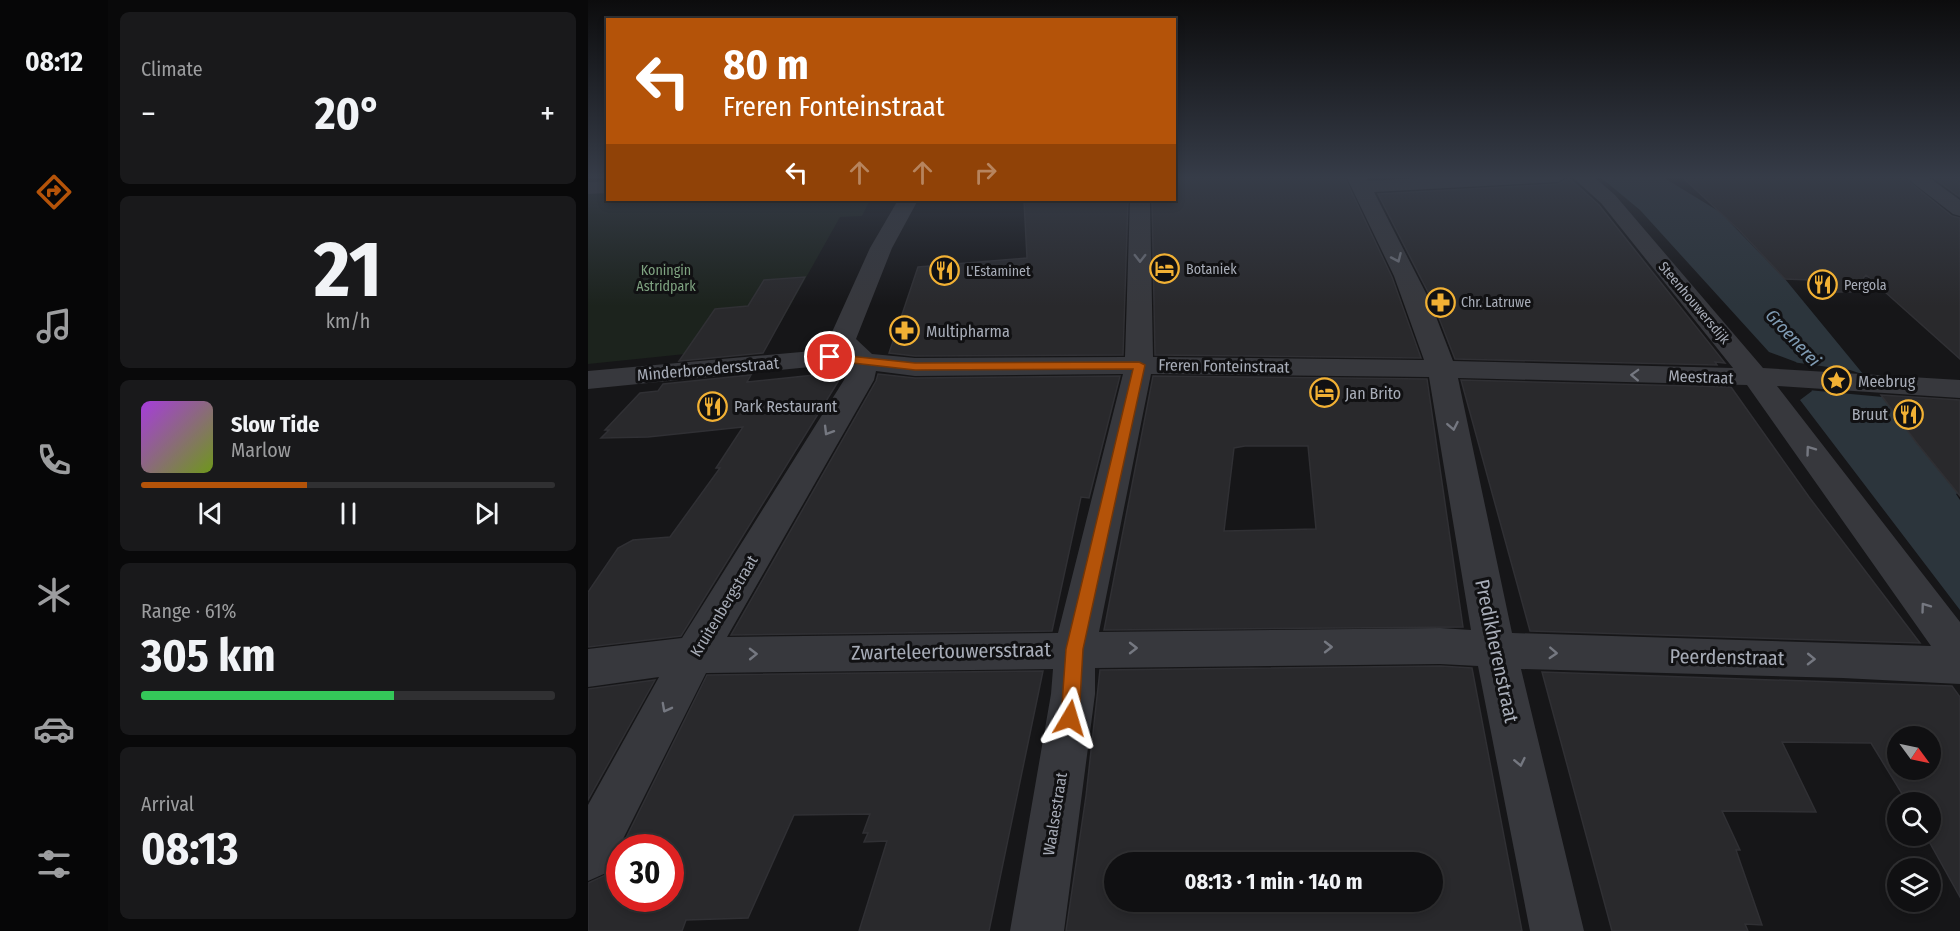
<!DOCTYPE html>
<meta charset="utf-8">
<style>
body{margin:0;font-family:"Fira Sans Condensed",sans-serif;background:#19191b;color:#f1f3f6;height:100vh;display:flex;flex-direction:column;font-size:22px;white-space:nowrap}
*{box-sizing:border-box;margin:0}
p{font-size:20px;color:#9c9d9f}
.icon{flex:none;width:33px;height:33px;fill:none;stroke:currentColor;stroke-width:2;stroke-linecap:round;stroke-linejoin:round}
.map{position:relative;flex:1;overflow:hidden}
.panel{display:flex;flex-direction:column;gap:12px;padding:12px;background:#09090a;width:480px}
.panel>*{flex:none}
.guide{position:absolute;left:18px;top:18px;width:570px;height:183px;border-radius:0px;box-shadow:0 3px 9px #0003,0 0 0 2px #303032;background:#b45309;color:#fff;overflow:hidden}
.needle{width:39px;rotate:123deg}
.fabs{position:absolute;left:1299px;top:726px;display:grid;gap:12px}
.fabs a{display:grid;place-items:center;width:54px;height:54px;border-radius:50%;background:#101012;box-shadow:0 3px 9px #0003,0 0 0 2px #303032;font-size:30px}
.speed{position:absolute;left:18px;top:834px;display:flex;gap:12px;font-size:30px;font-weight:700;text-align:center}
.speed>*{display:grid;place-content:center;width:78px;height:78px;border-radius:50%;background:#101012;box-shadow:0 3px 9px #0003,0 0 0 2px #303032;line-height:1}
.speed .limit{border:9px solid #d22;background:#fff;color:#111}
.pin{position:absolute;display:grid;place-items:center;width:51px;height:51px;color:#fff;margin:-26px;border:3px solid #fff;border-radius:50%;box-shadow:0 2px 6px #0007}
.me{position:absolute;width:66px;margin:-33px;rotate:7deg;stroke-linejoin:round;filter:drop-shadow(0 0 4px #0008)}
.turn{display:flex;align-items:center;gap:21px;height:126px;padding:0 18px;font-size:27px}
.turn .icon{width:78px;height:78px;stroke-width:2.5}
.turn b{display:block;font-size:42px;line-height:51px}
.lanes{display:flex;align-items:center;height:57px;padding:0 18px;background:#0003;justify-content:center;gap:30px;direction:ltr}
.lanes .off{opacity:.35}
.big{font-size:45px;font-weight:700;line-height:1.1}
.panel .tile{flex:1;display:flex;flex-direction:column;justify-content:center;gap:9px;min-width:0;padding:0 21px;border-radius:9px;background:#19191b}
.panel .dial{align-items:center;gap:0}
.dial b{font-size:78px;line-height:1}
.song{display:flex;align-items:center;gap:18px}
.cover{width:72px;height:72px;border-radius:9px;background:linear-gradient(135deg,hsl(280 70% 55%),hsl(80 70% 35%))}
.played{height:6px;border-radius:3px;background:linear-gradient(90deg,#b45309 40%,#303032 40%)}
.keys{display:flex;justify-content:space-around;direction:ltr}
.heat{display:flex;justify-content:space-between;align-items:center;font-size:33px;direction:ltr}
.charge{height:9px;border-radius:4px;background:linear-gradient(90deg,#34c759 61%,#303032 0)}
.trip{position:absolute;left:516px;top:852px;width:339px;height:60px;border-radius:30px;background:#101012;box-shadow:0 3px 9px #0003,0 0 0 2px #303032;font-weight:700;line-height:60px;text-align:center}
main{display:flex;flex:1;min-height:0}
.dock{display:flex;flex-direction:column;width:108px;justify-content:space-around;align-items:center;background:#060607;color:#9c9d9f}
.dock .icon{width:42px;height:42px}
.dock .current{color:#b45309}
.dock b{font-size:27px;color:#f1f3f6}
.map>svg:first-child{display:block}
.green{fill:#1c231d}
.water{fill:#2c353c}
.pier{fill:#161618}
.building{fill:#29292c;stroke:#303034;stroke-width:1.5;fill-rule:evenodd}
.lines{fill:none;stroke-linecap:round;stroke-linejoin:round}
.minor{fill:#37383d;fill-rule:evenodd}
.oneway{stroke:#757881}
.route{fill:#b45309;stroke:#753606;stroke-width:1.5}
.labels{text-anchor:middle;dominant-baseline:central;stroke-width:6;stroke-linejoin:round;paint-order:stroke}
.far-poi-label{font-size:14px;fill:#a8adb8;stroke:#111113;text-anchor:start}
.far-park-label{font-size:14px;fill:#7fa381;stroke:#111113}
.far-street-label{font-size:14px;fill:#a8adb8;stroke:#111113}
.poi-label{font-size:16px;fill:#a8adb8;stroke:#111113;text-anchor:start}
.street-label{font-size:16px;fill:#a8adb8;stroke:#111113}
.water-label{font-size:18px;font-style:italic;fill:#7f9bb3;stroke:#111113}
.near-street-label{font-size:20px;fill:#a8adb8;stroke:#111113}
</style>
<main>
<nav class="dock">
<b>08:12</b>
<svg class="icon current" aria-label="directions" viewBox="0 0 24 24"><path d="M12 3l9 9-9 9-9-9zM9 14v-3h6M13 9l2 2-2 2"/></svg>
<svg class="icon" aria-label="music" viewBox="0 0 24 24"><path d="M9 18V5l10-2v13"/><circle cx="6" cy="18" r="3"/><circle cx="16" cy="16" r="3"/></svg>
<svg class="icon" aria-label="phone" viewBox="0 0 24 24"><path d="M5 4h4l2 5-3 2q2 4 5 5l2-3 5 2v4C11 20 4 13 5 4z"/></svg>
<svg class="icon" aria-label="climate" viewBox="0 0 24 24"><path d="M12 3v18M4 7l16 10M4 17L20 7"/></svg>
<svg class="icon" aria-label="car" viewBox="0 0 24 24"><path d="M5 17H2v-5l4-1 3-4h7l3 4 3 1v5h-3M9 17h6M6 11h13"/><circle cx="7" cy="17" r="2"/><circle cx="17" cy="17" r="2"/></svg>
<svg class="icon" aria-label="filters" viewBox="0 0 24 24"><path d="M4 7h16M4 17h16"/><circle cx="9" cy="7" r="2"/><circle cx="15" cy="17" r="2"/></svg>
</nav>
<section class="panel">
<div class="tile"><p>Climate</p>
<div class="heat"><a>−</a><b class="big">20°</b><a>+</a></div>
</div>
<div class="tile dial"><b>21</b><p>km/h</p></div>
<div class="tile">
<div class="song"><i class="cover"></i><div><b>Slow Tide</b><p>Marlow</p></div></div>
<div class="played"></div>
<div class="keys"><svg class="icon" aria-label="previous" viewBox="0 0 24 24"><path d="M18 5L8 12l10 7zM5 5v14"/></svg><svg class="icon" aria-label="pause" viewBox="0 0 24 24"><path d="M8 5v14M16 5v14"/></svg><svg class="icon" aria-label="next" viewBox="0 0 24 24"><path d="M6 5l10 7-10 7zM19 5v14"/></svg></div>
</div>
<div class="tile"><p>Range · 61%</p><b class="big">305 km</b><div class="charge"></div></div>
<div class="tile"><p>Arrival</p><b class="big">08:13</b></div>
</section>
<div class="map">
<svg width="1372" height="931" viewBox="0 0 1372 931">
<rect width="100%" height="100%" fill="#161618"/>
<path class="green" d="M19 189 20 200H282L274 216 252 217 192 324 175 346 0 364V190Z"/>
<path class="water" d="M1011 176H1073L1132 212 1197 279 1372 492 1368 494 1372 500V610L1212 400 1224 391 1208 362 1181 352 1052 210Z"/>
<path class="pier" d="M1204 362 1262 370 1280 376 1295 397 1220 390Z"/>
<path class="building" d="M586 176H756L804 277 833 358 567 355 564 200H586Z
M1093 176H1314L1364 216 1372 218V359L1278 275 1263 292H1241L1231 289 1223 280 1197 279 1151 230Z
M1343 176H1372V197Z
M981 178 1011 205 1137 363 1127 362 1129 365 867 359 844 300 790 194 970 184Z
M436 200H540L535 355 327 356 301 353 330 267 439 258Z
M217 277 175 353 91 361 127 309 160 306 176 280Z
M256 372 93 636 0 647V592L30 548 45 540 82 537 132 468H128L155 427 60 437 13 438 21 430H17L52 393 70 391 75 384 163 375 159 382Z
M290 374 327 378 532 376 501 498 493 497 464 631 143 635 288 381Z
M565 376 839 379 875 627 516 630ZM657 446H720L728 529 636 531 646 448Z
M873 380 1143 387 1221 497 1332 643 942 631Z
M1293 395 1372 400V496L1328 442Z
M852 666 884 668 934 931H478L498 796 512 670ZM526 862H844V902H526Z
M455 671 401 931H271L299 841 276 842 280 833H275L282 814 206 815 160 918 98 920 94 931H0V883L20 874 32 851V898H82V848H33L119 675Z
M954 672 1364 686 1372 697V897L1338 836H1342V802H1319L1283 743 1194 742 1228 812 1134 811 1152 850H1148L1174 925 1157 924 1160 931H1024ZM1310 736H1342V770H1310Z
M67 680 0 800V689Z"/>
<g class="lines">
<path class="minor" d="M758 176H778L780 181 864 176H980L970 182 786 192 842 301 865 361 1145 368 1013 203 983 176H1005L1027 195 1175 368 1372 380V398L1189 386 1372 622V684L1255 678 933 669 996 931H942L890 666 852 664 507 668V694L476 931H422L463 694 465 669 118 673 18 873 0 881V805L71 677 0 687V649L94 638 256 380 260 368 242 365 0 389V371L247 349 240 341 282 248 310 200H330L304 248 268 339 284 354 327 358 537 357 542 200H562L565 357 836 360 806 276ZM288 371 327 376 535 374 470 633 139 637 286 380ZM563 374 841 377 883 630 852 628 511 632ZM870 378 1159 385 1343 646 924 633Z
M1316 176H1339L1372 200V216L1365 214Z
M20 181V193L0 194V182Z"/>
</g>
<defs><path id="oneway-chevron" d="M-2-3.5L2.5 0L-2 3.5" fill="none" stroke-width="1.6" stroke-linecap="round" stroke-linejoin="round" transform="scale(1.5)"/></defs>
<g class="oneway">
<use href="#oneway-chevron" transform="translate(552 258) rotate(90)"/>
<use href="#oneway-chevron" transform="translate(809 258) rotate(66)"/>
<use href="#oneway-chevron" transform="translate(1047 375) rotate(-178)"/>
<use href="#oneway-chevron" transform="translate(865 426) rotate(79)"/>
<use href="#oneway-chevron" transform="translate(240 431) rotate(121)"/>
<use href="#oneway-chevron" transform="translate(1222 450) rotate(-126)"/>
<use href="#oneway-chevron" transform="translate(1337 607) rotate(-126)"/>
<use href="#oneway-chevron" transform="translate(740 647)"/>
<use href="#oneway-chevron" transform="translate(545 648)"/>
<use href="#oneway-chevron" transform="translate(965 653) rotate(3)"/>
<use href="#oneway-chevron" transform="translate(165 654) rotate(-1)"/>
<use href="#oneway-chevron" transform="translate(1223 659) rotate(1)"/>
<use href="#oneway-chevron" transform="translate(78 708) rotate(118)"/>
<use href="#oneway-chevron" transform="translate(932 762) rotate(78)"/>
</g>
<linearGradient id="sky" x2="0" y2="1"><stop stop-color="#0c0c0d"/><stop offset="0.58" stop-color="#363c48"/><stop offset="1" stop-color="#363c48" stop-opacity="0"/></linearGradient>
<rect width="1372" height="306" fill="url(#sky)"/>
<path class="route" d="M242 354 327 363 551 362 557 365 495 649 491 718 488 724 482 727 475 724 473 718 478 649 545 369 327 370 238 360 236 357Z"/>
<defs>
<symbol id="hotel-ring" viewBox="-11 -11 22 22"><circle r="9.5" fill="#111113" stroke="#f2b134" stroke-width="1.5"/><path d="M-6-4.5h1.5V1H6V5H4.5V3h-9V5H-6ZM-4 0a1.8 1.8 0 1 1 3.6 0ZM.5 0V-2.5h3Q6-2.5 6 0Z" fill="#f2b134"/></symbol>
<symbol id="restaurant-ring" viewBox="-11 -11 22 22"><circle r="9.5" fill="#111113" stroke="#f2b134" stroke-width="1.5"/><path d="M-5-6h1v4h1v-4h1v4h1v-4h1v5L-1.5 .5V6h-2V.5L-5-1ZM5-6V6H3V1.5H1.5Q1.5-4 5-6Z" fill="#f2b134"/></symbol>
<symbol id="pharmacy-ring" viewBox="-11 -11 22 22"><circle r="9.5" fill="#111113" stroke="#f2b134" stroke-width="1.5"/><path d="M-2-6h4v4h4v4h-4v4h-4v-4h-4v-4h4Z" fill="#f2b134"/></symbol>
<symbol id="sight-ring" viewBox="-11 -11 22 22"><circle r="9.5" fill="#111113" stroke="#f2b134" stroke-width="1.5"/><path d="M0-6L1.8-2.2L6-1.7L2.9 1.2L3.7 5.4L0 3.3L-3.7 5.4L-2.9 1.2L-6-1.7L-1.8-2.2Z" fill="#f2b134"/></symbol>
</defs>
<g fill-rule="evenodd">
<use href="#hotel-ring" x="560" y="252" width="33" height="33"/>
<use href="#restaurant-ring" x="340" y="254" width="33" height="33"/>
<use href="#restaurant-ring" x="1218" y="268" width="33" height="33"/>
<use href="#pharmacy-ring" x="836" y="286" width="33" height="33"/>
<use href="#pharmacy-ring" x="300" y="314" width="33" height="33"/>
<use href="#sight-ring" x="1232" y="364" width="33" height="33"/>
<use href="#hotel-ring" x="720" y="376" width="33" height="33"/>
<use href="#restaurant-ring" x="108" y="390" width="33" height="33"/>
<use href="#restaurant-ring" x="1304" y="398" width="33" height="33"/>
</g>
<g class="labels">
<g class="far-poi-label">
<text x="598" y="269">Botaniek</text>
<text x="378" y="271">L'Estaminet</text>
<text x="1256" y="285">Pergola</text>
<text x="873" y="302">Chr. Latruwe</text>
</g>
<g class="far-park-label">
<text x="78" y="270">Koningin<tspan x="78" dy="16">Astridpark</tspan></text>
</g>
<g class="far-street-label">
<text transform="translate(1106 303) rotate(50)">Steenhouwersdijk</text>
</g>
<g class="poi-label">
<text x="338" y="331">Multipharma</text>
<text x="1270" y="381">Meebrug</text>
<text x="757" y="393">Jan Brito</text>
<text x="146" y="406">Park Restaurant</text>
<text x="1300" y="414" text-anchor="end">Bruut</text>
</g>
<g class="street-label">
<text transform="translate(636 366) rotate(1)">Freren Fonteinstraat</text>
<text transform="translate(120 369) rotate(-5)">Minderbroedersstraat</text>
<text transform="translate(1113 377) rotate(2)">Meestraat</text>
<text transform="translate(136 606) rotate(-59)">Kruitenbergstraat</text>
<text transform="translate(467 814) rotate(-81)">Waalsestraat</text>
</g>
<g class="water-label">
<text transform="translate(1205 338) rotate(47)">Groenerei</text>
</g>
<g class="near-street-label">
<text transform="translate(363 651) rotate(-1)">Zwarteleertouwersstraat</text>
<text transform="translate(909 651) rotate(78)">Predikherenstraat</text>
<text transform="translate(1139 657) rotate(1)">Peerdenstraat</text>
</g>
</g>
</svg>
<div class="fabs">
<a><svg class="needle" viewBox="-14 -14 28 28"><path d="M0-13l5 13h-10z" fill="#e53935"/><path d="M0 13l5-13h-10z" fill="#9c9d9f"/></svg></a>
<a><svg class="icon" aria-label="search" viewBox="0 0 24 24"><circle cx="10" cy="10" r="6"/><path d="M15 15l6 6"/></svg></a>
<a><svg class="icon" aria-label="layers" viewBox="0 0 24 24"><path d="M12 4l9 5-9 5-9-5zM3 14l9 5 9-5"/></svg></a>
</div>
<div class="speed"><div class="limit">30</div></div>
<div class="pin" style="left:242px;top:357px;background:#d93025"><svg class="icon" aria-label="arrive" viewBox="0 0 24 24"><path d="M6 21V4h12l-3 4 3 4H6"/></svg></div>
<svg class="me" style="left:482px;top:718px" viewBox="-20 -20 40 40"><path d="M0-17L14 15 0 8-14 15z" fill="#b45309" stroke="#fff" stroke-width="4"/></svg>
<div class="trip">08:13 · 1 min · 140 m</div>
<div class="guide">
<div class="turn"><svg class="icon" aria-label="left" viewBox="0 0 24 24"><path d="M17 20v-9H6M10 6l-5 5 5 5"/></svg><div><b>80 m</b>Freren Fonteinstraat</div></div>
<div class="lanes"><svg class="icon" aria-label="left" viewBox="0 0 24 24"><path d="M17 20v-9H6M10 6l-5 5 5 5"/></svg><svg class="icon off" aria-label="ahead" viewBox="0 0 24 24"><path d="M12 20V5M6 11l6-6 6 6"/></svg><svg class="icon off" aria-label="ahead" viewBox="0 0 24 24"><path d="M12 20V5M6 11l6-6 6 6"/></svg><svg class="icon off" aria-label="right" viewBox="0 0 24 24"><path d="M7 20v-9h11M14 6l5 5-5 5"/></svg></div>
</div>
</div>
</main>
